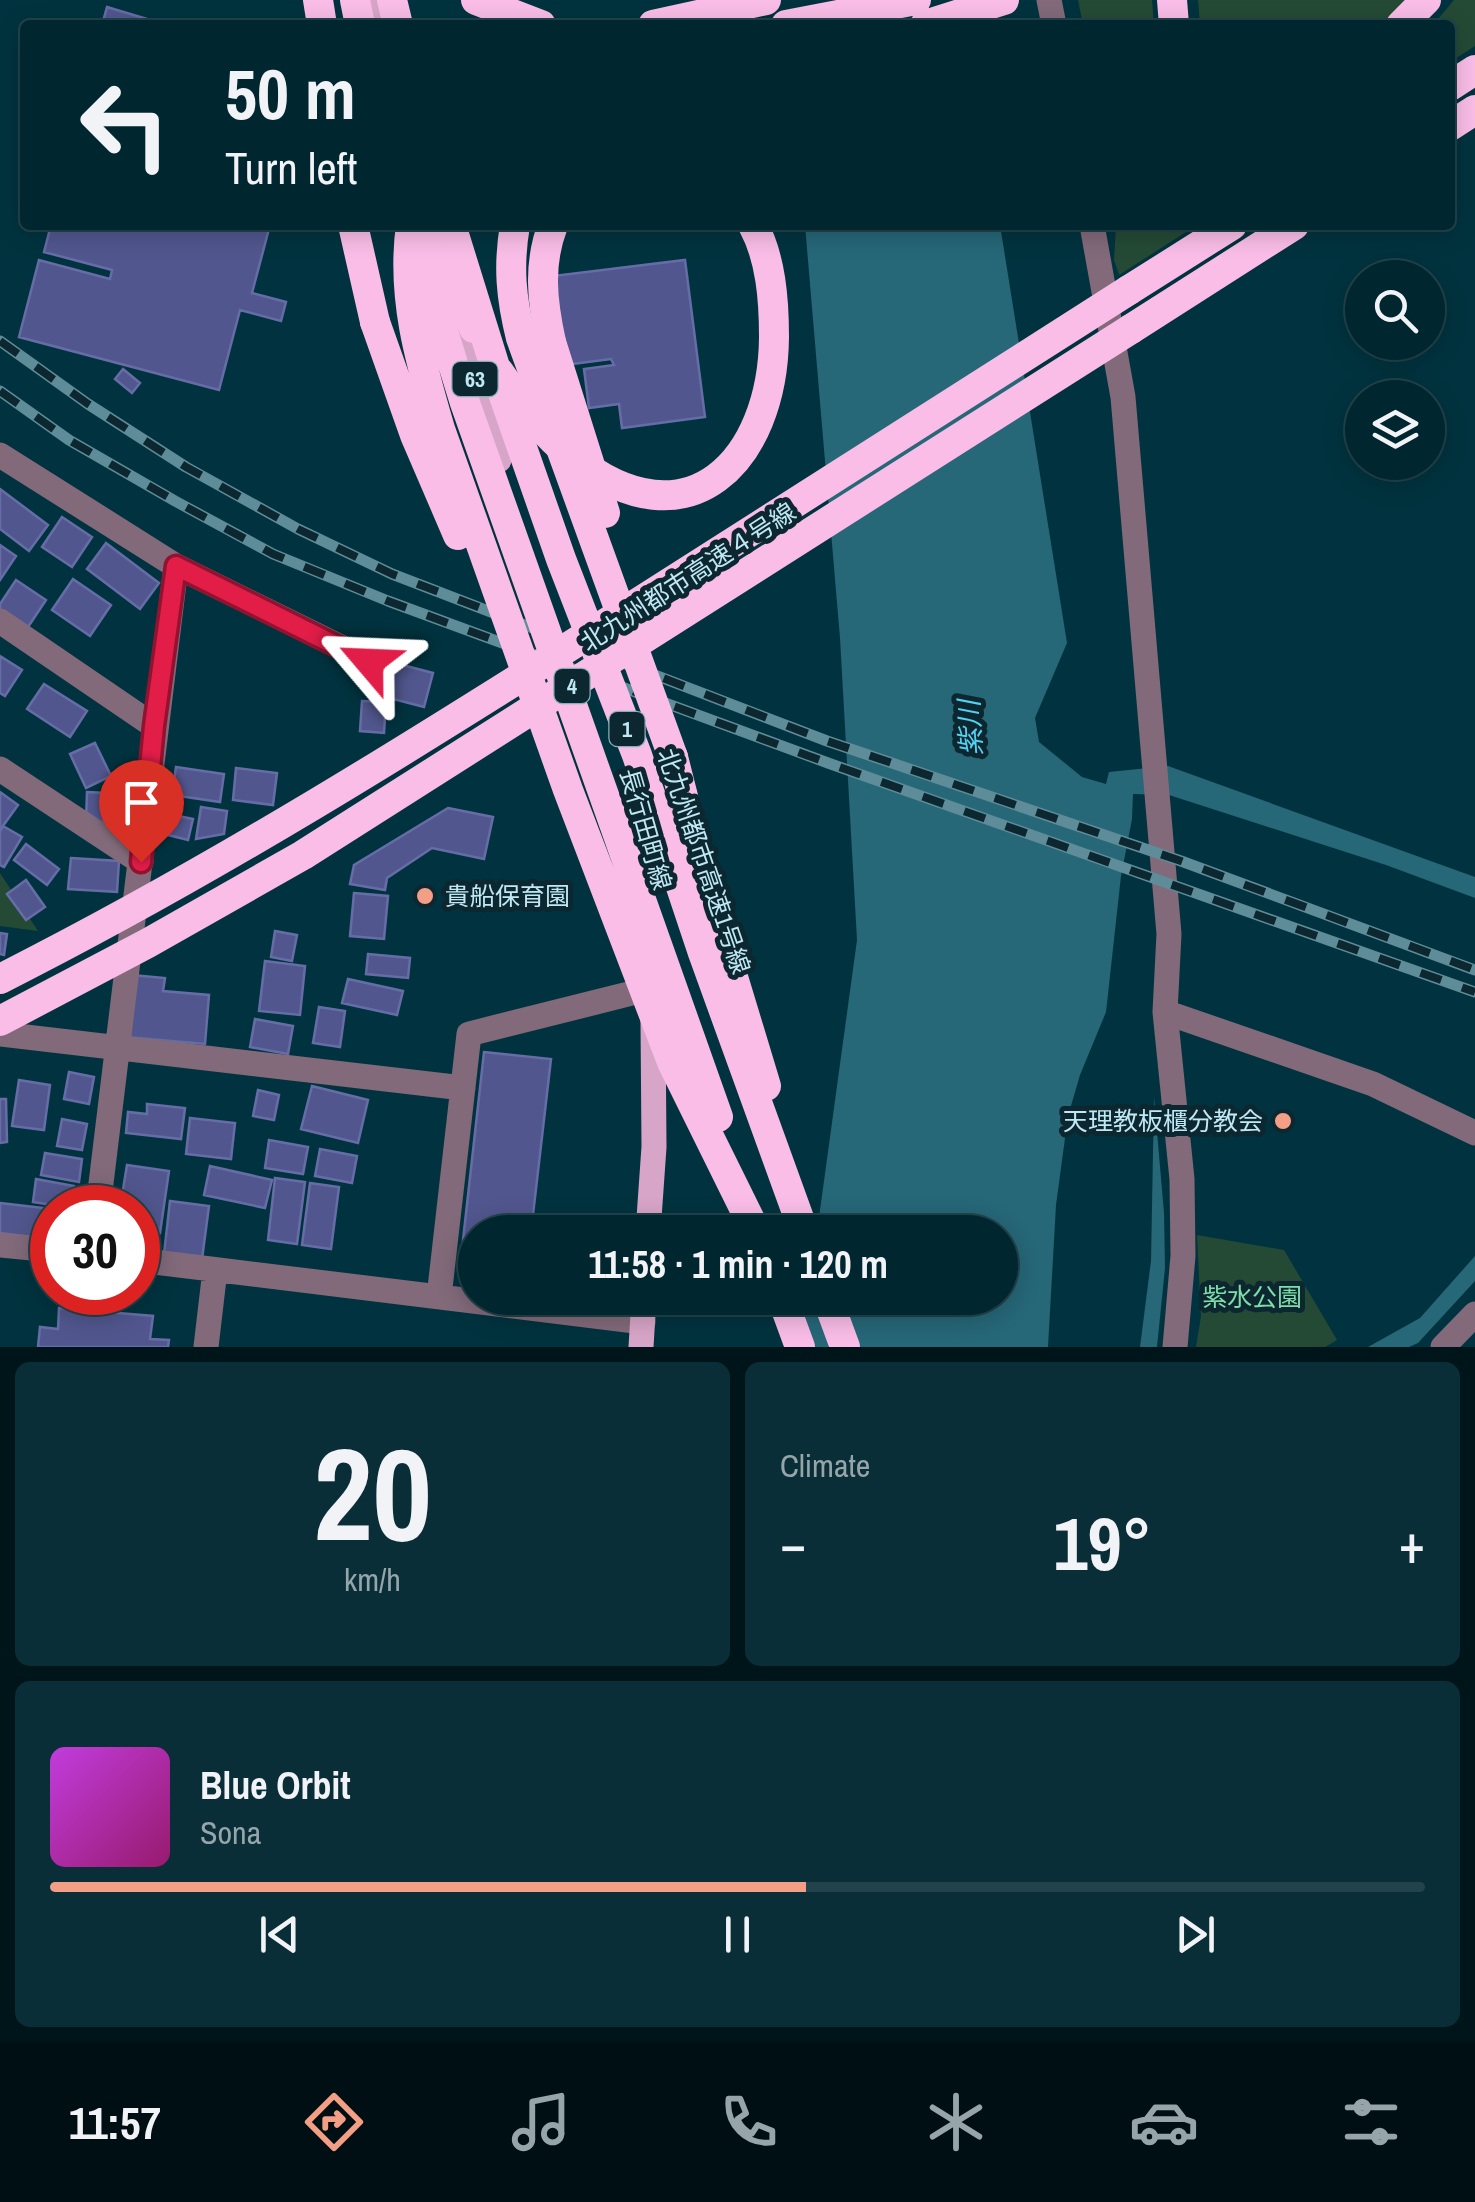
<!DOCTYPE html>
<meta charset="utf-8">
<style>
body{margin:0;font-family:"Archivo Narrow","Noto Sans JP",sans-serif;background:#0a2e37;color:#f1f3f6;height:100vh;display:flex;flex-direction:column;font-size:38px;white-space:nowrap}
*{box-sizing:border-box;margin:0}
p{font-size:32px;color:#95a5aa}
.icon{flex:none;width:55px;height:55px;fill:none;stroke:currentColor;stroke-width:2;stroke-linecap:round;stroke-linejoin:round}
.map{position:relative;height:1347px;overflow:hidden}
.panel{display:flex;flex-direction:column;gap:15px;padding:15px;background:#00151a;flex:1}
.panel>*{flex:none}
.banner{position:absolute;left:20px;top:20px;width:1435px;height:210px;border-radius:10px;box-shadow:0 5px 25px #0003,0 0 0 2px #22434b;background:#00262f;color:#f1f3f6;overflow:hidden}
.fabs{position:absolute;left:1345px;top:260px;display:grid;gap:20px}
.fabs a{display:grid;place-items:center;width:100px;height:100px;border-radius:50%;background:#00262f;box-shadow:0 5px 25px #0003,0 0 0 2px #22434b;font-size:50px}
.speed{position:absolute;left:30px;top:1185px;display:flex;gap:20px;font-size:50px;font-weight:700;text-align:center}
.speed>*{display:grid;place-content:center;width:130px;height:130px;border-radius:50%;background:#00262f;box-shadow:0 5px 25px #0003,0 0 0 2px #22434b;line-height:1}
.speed .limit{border:15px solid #d22;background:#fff;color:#111}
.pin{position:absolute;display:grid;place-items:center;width:85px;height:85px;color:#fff;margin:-102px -42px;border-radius:50% 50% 50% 0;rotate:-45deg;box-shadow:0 0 10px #0007}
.pin .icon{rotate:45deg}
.me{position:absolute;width:110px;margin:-55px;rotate:296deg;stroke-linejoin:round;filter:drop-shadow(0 0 8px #0008)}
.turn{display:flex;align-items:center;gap:35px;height:210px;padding:0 40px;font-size:45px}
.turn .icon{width:130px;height:130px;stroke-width:2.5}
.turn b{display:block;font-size:70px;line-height:85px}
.big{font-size:75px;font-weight:700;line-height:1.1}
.panel .tile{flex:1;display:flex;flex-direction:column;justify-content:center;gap:15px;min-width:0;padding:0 35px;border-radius:15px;background:#0a2e37}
.panel .dial{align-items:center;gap:0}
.dial b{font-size:130px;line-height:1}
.song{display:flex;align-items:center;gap:30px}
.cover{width:120px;height:120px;border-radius:15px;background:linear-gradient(135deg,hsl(290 70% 55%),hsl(320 70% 35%))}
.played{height:10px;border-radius:5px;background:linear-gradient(90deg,#f39f85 55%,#22434b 55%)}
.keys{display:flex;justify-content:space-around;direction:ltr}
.heat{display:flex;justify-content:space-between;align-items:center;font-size:55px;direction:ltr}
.panel .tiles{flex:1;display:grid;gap:15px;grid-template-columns:1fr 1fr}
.tile:last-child{grid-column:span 2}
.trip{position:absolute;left:458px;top:1215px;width:560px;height:100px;border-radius:50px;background:#00262f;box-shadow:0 5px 25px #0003,0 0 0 2px #22434b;font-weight:700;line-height:100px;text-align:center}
.tab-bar{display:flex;height:160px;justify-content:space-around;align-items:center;background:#000f13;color:#95a5aa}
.tab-bar .icon{width:70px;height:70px}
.tab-bar .current{color:#f39f85}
.tab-bar b{font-size:45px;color:#f1f3f6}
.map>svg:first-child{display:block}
.green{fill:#244a35}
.water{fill:#266778}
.building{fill:#51578e;stroke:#666da6;stroke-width:2.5}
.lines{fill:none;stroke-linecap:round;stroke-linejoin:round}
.minor{stroke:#826a7a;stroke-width:25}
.major{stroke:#d7a5c8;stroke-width:25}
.highway{stroke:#f9bde7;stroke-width:30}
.rail-casing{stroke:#5e8c98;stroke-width:11}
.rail{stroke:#0c272f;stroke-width:8;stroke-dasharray:22;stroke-linecap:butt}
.highway-bridge{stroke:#f9bde7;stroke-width:30}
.route-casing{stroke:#92132f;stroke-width:25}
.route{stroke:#e11d48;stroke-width:18}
.poi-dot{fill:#f39f85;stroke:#0c272f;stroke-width:4}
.labels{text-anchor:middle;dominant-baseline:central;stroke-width:10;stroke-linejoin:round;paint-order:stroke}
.shield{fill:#0c272f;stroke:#8aaeb9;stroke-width:2.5}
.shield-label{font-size:22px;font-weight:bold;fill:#c0e8f4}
.street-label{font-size:25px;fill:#c0e8f4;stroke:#0c272f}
.poi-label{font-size:25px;fill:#c0e8f4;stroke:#0c272f;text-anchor:start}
.park-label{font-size:25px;fill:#7fdda8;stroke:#0c272f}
.water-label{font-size:28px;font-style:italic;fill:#54d1f1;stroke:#0c272f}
</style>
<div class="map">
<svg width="1475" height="1347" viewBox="0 0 1475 1347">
<rect width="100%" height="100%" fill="#00333f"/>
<path class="green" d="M1078 0H1152L1154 25H1083Z
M1198 0H1416L1392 25H1200Z
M1454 0H1475V46L1450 62V25H1433Z
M1116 225H1197L1119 275 1114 260Z
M0 873 38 931 0 926Z
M1197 1235 1284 1250 1337 1340 1325 1347H1196L1201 1316Z"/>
<path class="water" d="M805 225H1000L1067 643 1035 718 1039 742 1082 777 1106 784 1109 772 1168 766 1475 877V898L1386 865 1169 795 1133 794 1132 819 1121 876 1106 1012 1080 1075 1068 1116 1056 1205 1048 1347H800L807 1298H1000V1232H817L857 940 840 638Z
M1154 1097 1164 1213 1165 1268 1157 1347H1140L1151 1261Z
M1475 1256V1281L1418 1343 1409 1347H1368L1420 1318Z"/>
<path class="building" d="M107 7 167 25H102Z
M51 225H270L252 293 286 302 281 321 240 310 219 390 19 337 39 260 110 279 112 270 44 252Z
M685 260 705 417 622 428 619 404 589 408 584 369 614 365 611 359 564 365 553 276Z
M123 369 140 383 132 393 115 379Z
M0 489 48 525 29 551 0 529Z
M62 517 92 537 72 567 42 547Z
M106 543 159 583 140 609 87 569Z
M0 545 16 556 0 580Z
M73 579 111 605 90 636 52 610Z
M16 580 46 600 26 630 0 613V604Z
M0 656 22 670 5 696 0 693Z
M391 662 433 673 424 707 382 696Z
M44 684 87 711 70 737 27 709Z
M362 701 386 702 384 733 360 731Z
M95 743 111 776 86 788 70 754Z
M176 767 224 774 220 802 172 795Z
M236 768 277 773 273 805 233 800Z
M0 792 18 805 0 830Z
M87 792 128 794 127 823 86 821Z
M201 807 227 811 224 834 196 839Z
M448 808 493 817 484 859 432 848 387 878 385 890 350 884 354 865Z
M164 813 193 819 188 840 160 833Z
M3 826 22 837 4 867 0 865V832Z
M26 844 59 869 47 885 14 860Z
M71 858 119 861 117 892 68 889Z
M26 880 45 907 26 920 7 894Z
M354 893 388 896 384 939 350 936Z
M275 931 297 935 292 961 271 957Z
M0 933 7 934 4 955 0 954Z
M368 954 410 958 408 978 366 974Z
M265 961 305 966 300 1015 259 1011Z
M132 975 165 978 163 991 209 995 205 1044 126 1037Z
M348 979 403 991 397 1015 342 1003Z
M319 1007 345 1011 340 1047 313 1043Z
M255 1019 293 1026 288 1054 250 1047Z
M484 1052 551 1059 531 1232H475V1268L460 1267Z
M69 1072 94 1077 89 1104 64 1099Z
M19 1080 50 1085 44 1130 12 1126Z
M312 1086 368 1100 358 1143 301 1129Z
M258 1090 279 1095 274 1120 253 1116Z
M0 1099H6L7 1142 0 1143Z
M147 1104 185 1108 181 1139 126 1133 128 1112 147 1114Z
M190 1118 235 1123 231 1159 186 1154Z
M62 1119 87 1124 82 1150 57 1146Z
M269 1140 308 1147 303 1174 265 1168Z
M320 1149 357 1156 352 1183 315 1176Z
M45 1153 82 1159 79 1182 41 1175Z
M127 1165 169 1171 160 1233 138 1230V1208H120Z
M210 1166 272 1180 265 1208 204 1195Z
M275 1178 305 1182 297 1244 268 1240Z
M36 1179 74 1186 71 1208 33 1202Z
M310 1183 339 1187 331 1249 302 1245Z
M170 1201 209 1206 202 1259 164 1254Z
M0 1203 44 1208 40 1238 0 1233Z
M59 1308 153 1316 150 1339 169 1340 168 1347H38L40 1327 58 1329Z"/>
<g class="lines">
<path class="minor" d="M1049 0 1054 25
M1092 225 1123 397 1169 934 1165 1012 1182 1179 1183 1256 1175 1347
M0 455 176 566 369 661
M0 621 154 726
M0 769 141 862
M1165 1012 1373 1084 1475 1133
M0 1034 463 1088
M98 1208 176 566
M0 1245 52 1250
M138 1260 643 1322
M439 1297 469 1034 652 988
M206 1347 215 1270
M1443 1347 1475 1314"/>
<path class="major" d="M373 0 378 25
M454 306 499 460
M648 1232 654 1147 653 1022
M641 1347 644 1298"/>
<path class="highway" d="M318 0 322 25
M355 0 360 25
M392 0 398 25
M476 0 541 25
M1172 0 1174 25
M653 25 766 0
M786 25 916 0
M925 25 1004 0
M1401 25 1426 0
M1450 86 1475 70
M1450 126 1475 110
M353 225 375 322
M430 225 474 328
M1129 290 1232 225
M1131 329 1294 225
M551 342C542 301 538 264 553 225
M499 372C521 404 544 435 574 458 689 549 773 460 774 337 774 300 771 258 753 225
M673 757 706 888 766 1086
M782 1298 800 1347
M827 1298 845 1347"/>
<defs>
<path id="rail" d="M0 341 88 404 186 467 298 529 392 574 827 741 1181 861 1475 970
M0 391 69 440 175 501 273 554 388 601 828 763 1475 992"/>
</defs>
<use href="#rail" class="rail-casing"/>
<use href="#rail" class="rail"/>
<path class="highway-bridge" d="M411 225C401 296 420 361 440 429L568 790 672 1062 756 1232
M451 225 505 399 561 559 637 755 703 953 804 1232
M515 225C508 266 511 298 521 338L673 757
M416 243 465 403 718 1117
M375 322 415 435 458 535
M551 342 605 513
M0 979C214 871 416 744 619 615 789 507 959 399 1129 290
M0 1021 148 943 303 855 1131 329"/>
</g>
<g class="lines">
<defs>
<path id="route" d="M141 862 154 726 176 566 369 662"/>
</defs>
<use href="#route" class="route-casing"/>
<use href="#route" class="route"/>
</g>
<g class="poi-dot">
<circle cx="425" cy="896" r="10"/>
<circle cx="1283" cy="1121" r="10"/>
</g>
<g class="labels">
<g class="shield">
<rect x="452.5" y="362" width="45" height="34" rx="8"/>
<rect x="554.5" y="669" width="35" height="34" rx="8"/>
<rect x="609.5" y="712" width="35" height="34" rx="8"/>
</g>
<g class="shield-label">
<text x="475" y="379">63</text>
<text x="572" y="686">4</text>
<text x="627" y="729">1</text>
</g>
<g class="street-label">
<text transform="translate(688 577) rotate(-33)">北九州都市高速４号線</text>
<text transform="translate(646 829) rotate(74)">長行田町線</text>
<text transform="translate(704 861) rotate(71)">北九州都市高速1号線</text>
</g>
<g class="poi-label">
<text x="445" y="896">貴船保育園</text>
<text x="1263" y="1121" text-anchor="end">天理教板櫃分教会</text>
</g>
<g class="park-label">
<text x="1252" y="1297">紫水公園</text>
</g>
<g class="water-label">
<text transform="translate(970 728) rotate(-93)">紫川</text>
</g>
</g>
</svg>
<div class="fabs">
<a><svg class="icon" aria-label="search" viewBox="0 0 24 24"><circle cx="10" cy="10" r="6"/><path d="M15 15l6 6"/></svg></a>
<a><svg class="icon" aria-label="layers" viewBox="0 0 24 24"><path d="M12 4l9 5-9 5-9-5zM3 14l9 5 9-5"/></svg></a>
</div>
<div class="speed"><div class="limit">30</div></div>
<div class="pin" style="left:141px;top:862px;background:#d93025"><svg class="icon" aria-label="arrive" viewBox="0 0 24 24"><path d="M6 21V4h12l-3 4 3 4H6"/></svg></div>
<svg class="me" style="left:369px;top:662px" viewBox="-20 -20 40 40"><path d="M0-17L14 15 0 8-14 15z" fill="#e11d48" stroke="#fff" stroke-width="4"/></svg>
<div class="trip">11:58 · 1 min · 120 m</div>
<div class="banner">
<div class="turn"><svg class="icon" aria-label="left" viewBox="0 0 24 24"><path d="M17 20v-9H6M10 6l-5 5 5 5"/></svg><div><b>50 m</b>Turn left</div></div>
</div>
</div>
<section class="panel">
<div class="tiles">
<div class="tile dial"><b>20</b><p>km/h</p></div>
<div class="tile"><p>Climate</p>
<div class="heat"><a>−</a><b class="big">19°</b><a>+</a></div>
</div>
<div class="tile">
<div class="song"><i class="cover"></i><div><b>Blue Orbit</b><p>Sona</p></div></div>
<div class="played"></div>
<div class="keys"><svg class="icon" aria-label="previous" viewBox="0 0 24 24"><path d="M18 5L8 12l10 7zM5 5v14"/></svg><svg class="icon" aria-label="pause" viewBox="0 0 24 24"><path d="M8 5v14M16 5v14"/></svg><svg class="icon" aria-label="next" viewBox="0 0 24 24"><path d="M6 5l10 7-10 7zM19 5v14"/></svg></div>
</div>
</div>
</section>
<nav class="tab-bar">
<b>11:57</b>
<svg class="icon current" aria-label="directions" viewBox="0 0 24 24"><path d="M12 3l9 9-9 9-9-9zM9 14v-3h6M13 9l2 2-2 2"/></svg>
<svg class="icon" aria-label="music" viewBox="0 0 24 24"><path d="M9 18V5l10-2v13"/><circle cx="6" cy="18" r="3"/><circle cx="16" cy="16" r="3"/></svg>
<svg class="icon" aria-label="phone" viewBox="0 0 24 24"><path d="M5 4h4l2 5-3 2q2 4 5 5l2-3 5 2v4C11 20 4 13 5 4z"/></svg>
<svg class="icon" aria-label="climate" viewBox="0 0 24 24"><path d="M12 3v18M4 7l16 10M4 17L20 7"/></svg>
<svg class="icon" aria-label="car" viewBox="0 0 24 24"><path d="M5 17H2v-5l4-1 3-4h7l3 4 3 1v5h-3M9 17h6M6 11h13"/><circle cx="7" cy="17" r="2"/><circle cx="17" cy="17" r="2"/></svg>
<svg class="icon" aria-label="filters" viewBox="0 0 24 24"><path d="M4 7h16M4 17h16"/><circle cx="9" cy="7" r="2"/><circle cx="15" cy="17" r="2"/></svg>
</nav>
